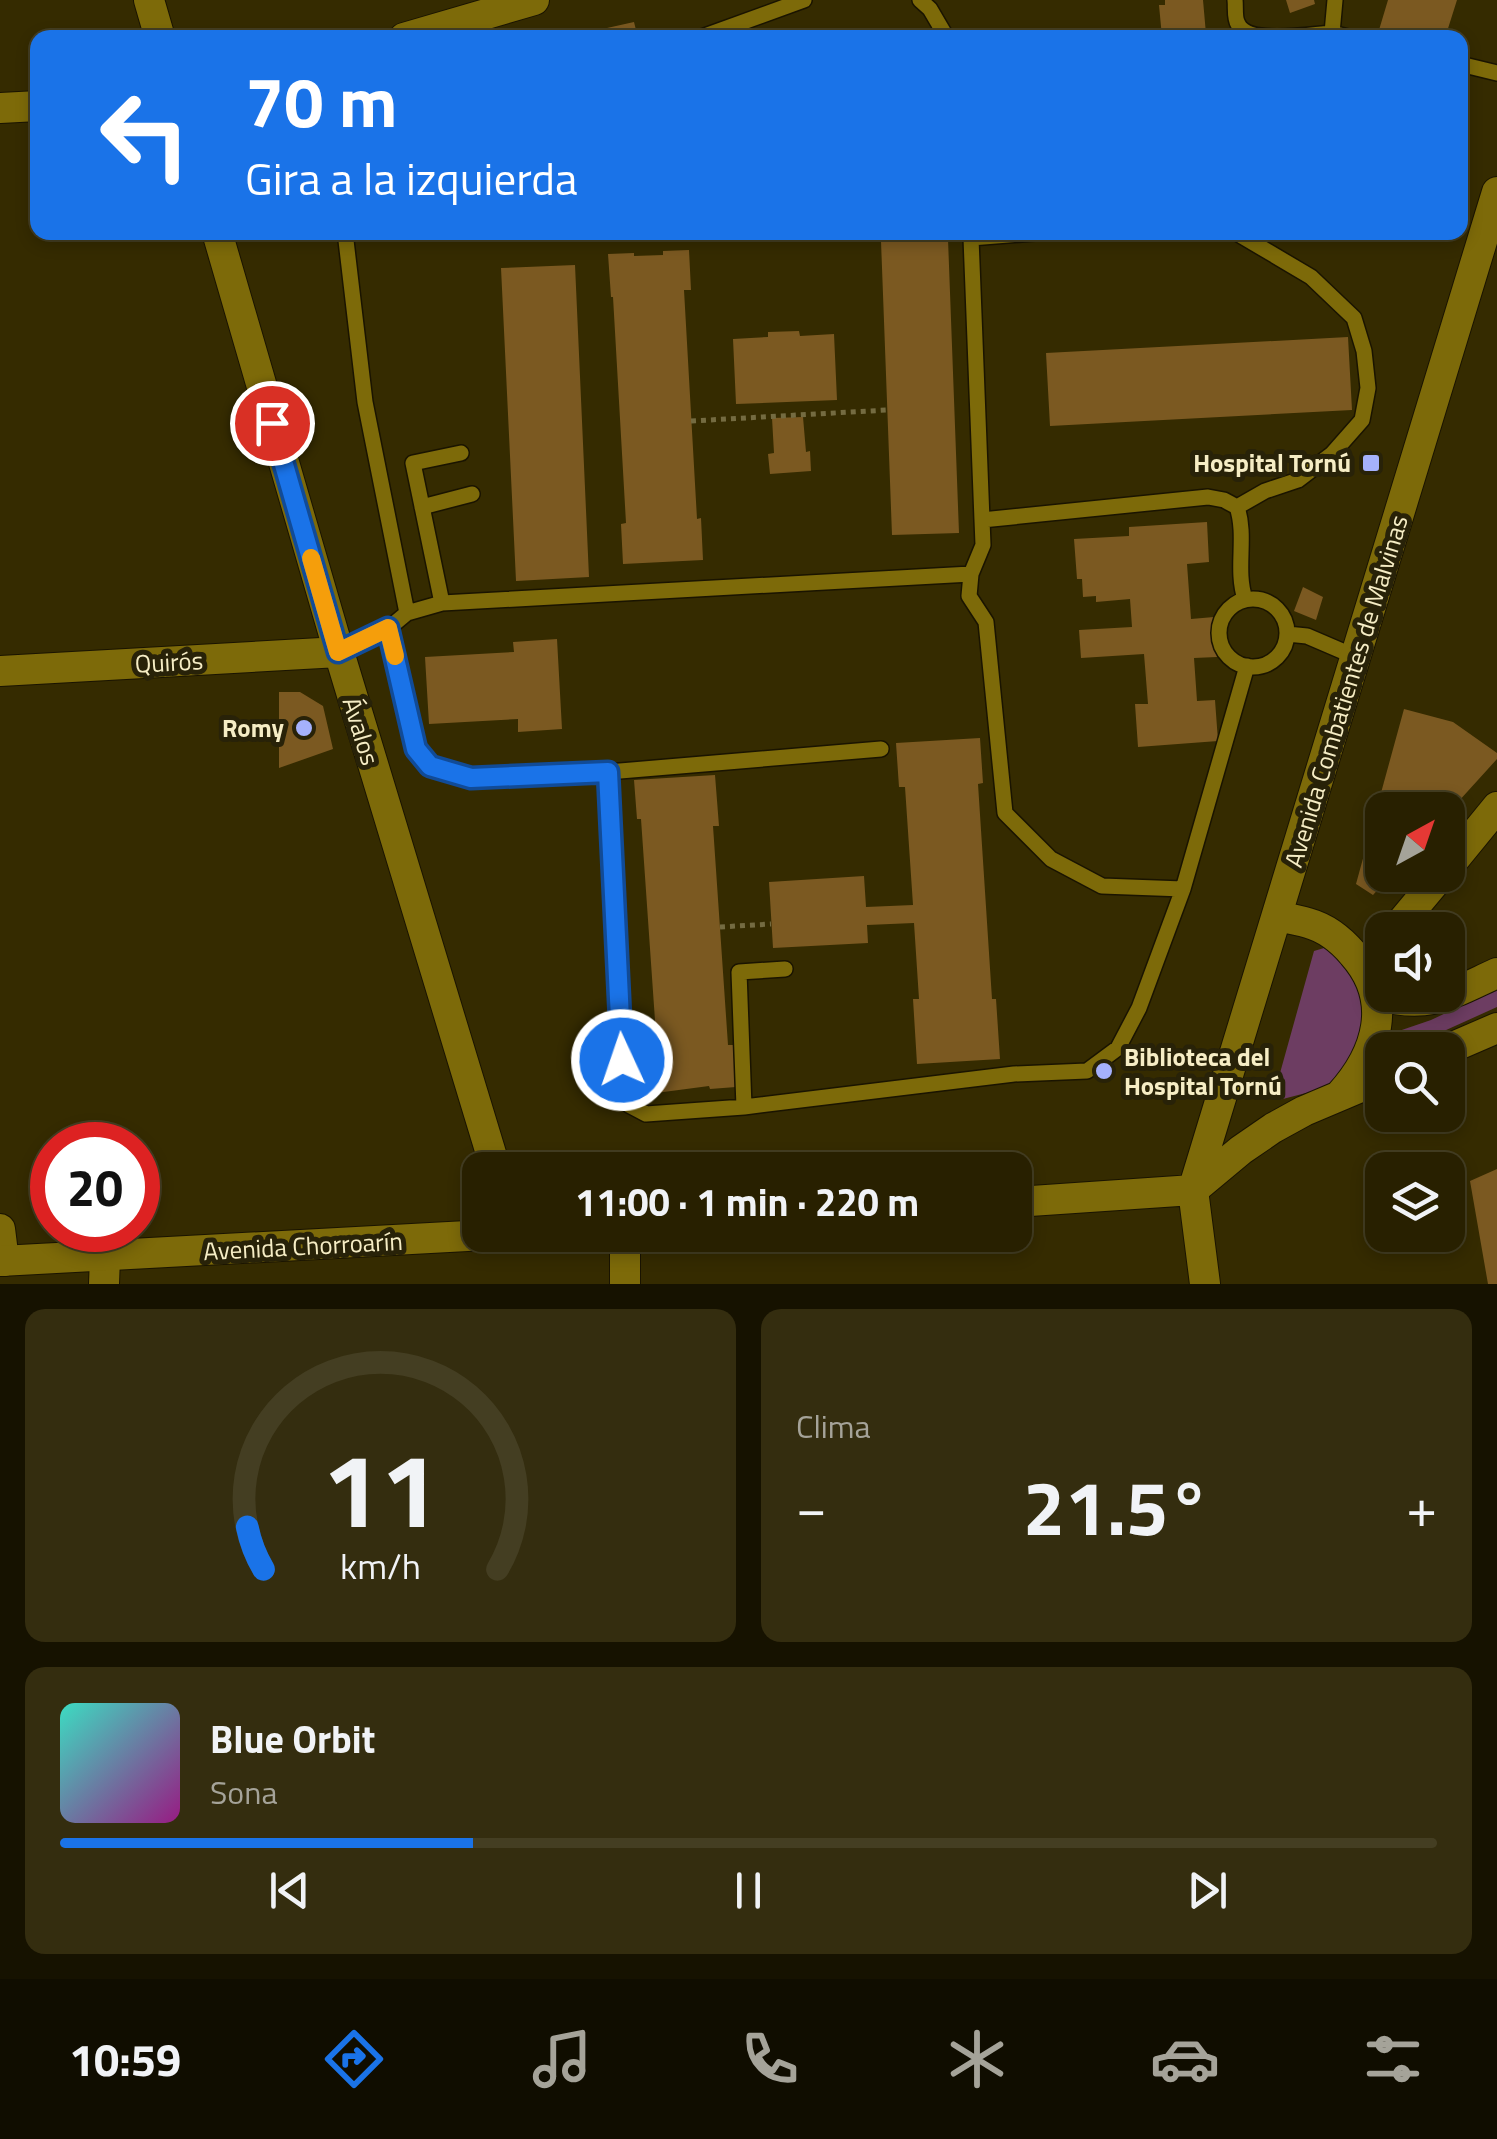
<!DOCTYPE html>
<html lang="es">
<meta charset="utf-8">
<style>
body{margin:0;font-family:"Titillium Web",sans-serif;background:#342d0f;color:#f1f3f6;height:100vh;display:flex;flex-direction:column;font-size:38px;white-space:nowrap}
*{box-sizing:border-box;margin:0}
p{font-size:32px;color:#a5a399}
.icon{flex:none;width:55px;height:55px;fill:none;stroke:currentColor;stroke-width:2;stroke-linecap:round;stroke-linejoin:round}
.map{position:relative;height:1284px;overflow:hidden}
.sheet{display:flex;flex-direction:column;gap:25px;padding:25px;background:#161200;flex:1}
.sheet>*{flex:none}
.guide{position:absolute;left:30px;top:30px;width:1438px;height:210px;border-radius:20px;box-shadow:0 5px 15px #0003,0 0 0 2px #443e22;background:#1a73e8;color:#fff;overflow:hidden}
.needle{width:65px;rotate:40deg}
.tools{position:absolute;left:1365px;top:792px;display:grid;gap:20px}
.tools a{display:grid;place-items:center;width:100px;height:100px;border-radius:20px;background:#282000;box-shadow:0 5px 15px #0003,0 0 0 2px #443e22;font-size:50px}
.speed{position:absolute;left:30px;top:1122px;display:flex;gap:20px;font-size:50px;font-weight:700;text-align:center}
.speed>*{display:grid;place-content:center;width:130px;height:130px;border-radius:50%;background:#282000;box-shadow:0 5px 15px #0003,0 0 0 2px #443e22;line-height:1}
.speed .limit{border:15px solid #d22;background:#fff;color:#111}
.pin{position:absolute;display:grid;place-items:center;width:85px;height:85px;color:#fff;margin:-42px;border:5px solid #fff;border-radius:50%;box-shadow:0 2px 10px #0007}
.me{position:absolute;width:110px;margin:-55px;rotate:357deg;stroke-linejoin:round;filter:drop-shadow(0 0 8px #0008)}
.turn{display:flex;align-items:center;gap:35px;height:210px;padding:0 50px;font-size:45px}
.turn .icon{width:130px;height:130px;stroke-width:2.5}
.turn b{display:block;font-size:70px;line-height:85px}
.big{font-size:75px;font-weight:700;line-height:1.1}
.sheet .widget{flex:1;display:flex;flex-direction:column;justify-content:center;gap:15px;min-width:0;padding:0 35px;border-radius:20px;background:#342d0f}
.sheet .dial{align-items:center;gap:0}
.dial svg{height:260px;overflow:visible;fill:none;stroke:#443e22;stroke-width:7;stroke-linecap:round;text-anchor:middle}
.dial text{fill:#f1f3f6;stroke:none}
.song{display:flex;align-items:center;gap:30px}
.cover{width:120px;height:120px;border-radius:15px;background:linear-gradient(135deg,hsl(170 70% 55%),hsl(310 70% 35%))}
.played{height:10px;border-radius:5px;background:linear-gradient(90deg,#1a73e8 30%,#443e22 30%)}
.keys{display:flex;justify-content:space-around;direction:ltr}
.heat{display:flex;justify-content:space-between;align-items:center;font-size:55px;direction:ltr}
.sheet .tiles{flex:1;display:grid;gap:25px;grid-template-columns:1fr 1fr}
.widget:last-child{grid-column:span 2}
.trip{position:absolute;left:462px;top:1152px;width:570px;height:100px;border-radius:20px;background:#282000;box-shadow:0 5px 15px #0003,0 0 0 2px #443e22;font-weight:700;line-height:100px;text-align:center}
.menu{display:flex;height:160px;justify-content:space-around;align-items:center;background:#100d00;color:#a5a399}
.menu .icon{width:70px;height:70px}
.menu .current{color:#1a73e8}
.menu b{font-size:45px;color:#f1f3f6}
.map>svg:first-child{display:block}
.green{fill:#6d3d62}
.building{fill:#7b5921}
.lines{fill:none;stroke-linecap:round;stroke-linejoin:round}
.service-casing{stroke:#1a1400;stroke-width:18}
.minor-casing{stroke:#1a1400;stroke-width:32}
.tertiary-casing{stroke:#1a1400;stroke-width:32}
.secondary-casing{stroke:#1a1400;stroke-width:32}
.path{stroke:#746b41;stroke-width:5;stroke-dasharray:5 5;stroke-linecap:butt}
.service{stroke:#7d6a09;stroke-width:15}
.minor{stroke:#7d6a09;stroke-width:30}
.tertiary{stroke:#7d6a09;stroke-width:30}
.secondary{stroke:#7d6a09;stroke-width:30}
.route-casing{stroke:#114b97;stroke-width:25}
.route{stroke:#1a73e8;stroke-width:18}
.slow{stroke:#f59e0b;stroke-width:18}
.poi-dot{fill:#a5b1fc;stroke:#282208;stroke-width:4}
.labels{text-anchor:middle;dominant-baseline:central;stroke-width:10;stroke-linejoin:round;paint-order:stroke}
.poi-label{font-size:25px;font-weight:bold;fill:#f6edc5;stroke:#282208;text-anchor:end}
.street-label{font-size:25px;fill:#f6edc5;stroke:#282208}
</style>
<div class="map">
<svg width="1497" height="1284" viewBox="0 0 1497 1284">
<rect width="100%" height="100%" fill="#352b00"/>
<path class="green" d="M1324 948 1340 958 1362 988 1363 1029 1352 1065 1329 1087 1279 1100 1275 1091 1314 951Z
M1497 989V1007L1402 1050H1386L1393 1033 1431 1020Z"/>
<path class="building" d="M1165 0H1203L1206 34 1196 35 1197 38 1162 37 1159 5H1165Z
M1286 0H1314L1315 4 1290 13Z
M1388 0H1457L1445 38H1403L1379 30Z
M634 22 638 38H571V36Z
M948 239 959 533 892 535 881 241Z
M689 250 691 290H684L697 519 701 518 703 560 623 564 621 524 626 523 613 297H611L608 254 634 253V256L663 255V251Z
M575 265 589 577 516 581 501 268Z
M799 331 800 336 834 334 837 400 736 404 733 339 768 337V332Z
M1348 337 1352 410 1050 426 1046 353Z
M803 417 806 452 810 451 811 471 770 474 768 454 774 453 772 418Z
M1207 522 1209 562 1187 564 1191 619 1214 617 1217 657 1194 658 1197 701 1215 700 1218 741 1138 747 1135 704H1148L1144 654 1081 658 1079 630 1132 627 1130 599 1096 602V596L1083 597 1082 579H1077L1074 539 1129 536V527Z
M1303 587 1323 597 1316 620 1294 611Z
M557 639 562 729 518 732V719L429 724 425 657 514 652 513 642Z
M279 692H300L323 706 333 749 279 768Z
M1404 709 1453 722 1497 753V759L1448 813V810H1382V875H1391L1373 895 1356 884Z
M980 738 983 783 978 784 992 999H996L1000 1059 917 1064 913 999H919L914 923 867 925 868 943 773 948 769 882 864 876 866 907 913 905 905 787H899L896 743Z
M715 775 719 826H713L728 1045H733L736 1087 710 1089 709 1086 656 1093 652 1049H657L641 819H637L634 780Z
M1497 1169V1284H1488L1470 1181Z"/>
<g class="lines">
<defs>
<path id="service" d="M920 0 930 9 947 38
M1235 0C1236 7 1234 18 1238 24 1248 46 1311 34 1332 33
M1335 0 1332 33 1352 38
M699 38 804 0
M1460 64 1497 73
M345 232 365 402 407 613
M1047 232 971 238 982 520 1208 497 1224 500 1237 507C1247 537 1235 569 1245 599
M1235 232 1311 277 1354 318 1364 351 1368 388 1362 420 1332 454 1298 480 1265 491 1237 507
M422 507 472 494
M982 520 983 545 971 574 969 596 986 622 1005 813 1051 859 1102 886 1183 889 1247 666
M1219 633a34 34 0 1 1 68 0a34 34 0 1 1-68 0Z
M442 603 413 463 461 453
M389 628 415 749 431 765 471 778 608 772 881 749
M1287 634 1307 636 1356 657
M339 652 389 628 407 613 442 603 971 574
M608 772 624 1095 629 1105 646 1114 744 1107 739 972 785 969
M744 1107 1014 1074 1087 1071 1118 1048 1139 1008 1183 889"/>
<path id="minor" d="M149 0 160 38
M404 38 534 0
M0 108 38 106
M217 232 339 652
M1448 867 1497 807
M1395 930 1441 875
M0 1229 4 1261
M104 1284 105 1257
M625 1284V1235"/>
<path id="tertiary" d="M0 671 339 652 496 1170"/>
<path id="secondary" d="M1277 916C1287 918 1298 920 1308 923 1326 928 1342 941 1353 954 1394 1000 1378 1053 1340 1095
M1377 995C1429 1010 1451 994 1497 973
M1446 1050 1497 1028
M1015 1202 1193 1190 1241 1150 1273 1128 1304 1111 1382 1078
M0 1261 486 1235
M1205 1284 1193 1190 1497 192"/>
</defs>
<use href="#service" class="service-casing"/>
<use href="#minor" class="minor-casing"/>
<use href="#tertiary" class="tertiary-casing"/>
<use href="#secondary" class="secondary-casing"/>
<path class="path" d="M691 421 887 410
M720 927 771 924"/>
<use href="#service" class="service"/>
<use href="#minor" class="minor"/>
<use href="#tertiary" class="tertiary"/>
<use href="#secondary" class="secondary"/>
</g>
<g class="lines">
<defs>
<path id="route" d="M272 423 338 652 388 628 416 749 430 766 471 778 608 772 622 1060"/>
</defs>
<use href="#route" class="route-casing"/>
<use href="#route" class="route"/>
<path class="slow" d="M311 558 338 652 388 628 395 656"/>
</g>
<g class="poi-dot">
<rect x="1361" y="453" width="20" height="20" rx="5"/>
<circle cx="304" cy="728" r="10"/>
<circle cx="1104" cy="1071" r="10"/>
</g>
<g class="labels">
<g class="poi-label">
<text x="1351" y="463">Hospital Tornú</text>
<text x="284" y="728">Romy</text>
<text x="1124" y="1057" text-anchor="start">Biblioteca del<tspan x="1124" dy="29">Hospital Tornú</tspan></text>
</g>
<g class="street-label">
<text transform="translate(169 662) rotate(-3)">Quirós</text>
<text transform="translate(1346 691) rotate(-73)">Avenida Combatientes de Malvinas</text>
<text transform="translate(361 731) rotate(73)">Ávalos</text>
<text transform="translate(303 1246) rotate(-3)">Avenida Chorroarín</text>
</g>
</g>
</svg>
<div class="tools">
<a><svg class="needle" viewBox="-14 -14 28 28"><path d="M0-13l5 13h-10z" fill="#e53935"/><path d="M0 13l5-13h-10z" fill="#a5a399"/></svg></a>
<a><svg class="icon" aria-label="sound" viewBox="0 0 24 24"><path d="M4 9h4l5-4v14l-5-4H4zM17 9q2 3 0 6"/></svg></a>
<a><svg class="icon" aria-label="search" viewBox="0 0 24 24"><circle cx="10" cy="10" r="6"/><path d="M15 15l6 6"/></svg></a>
<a><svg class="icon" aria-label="layers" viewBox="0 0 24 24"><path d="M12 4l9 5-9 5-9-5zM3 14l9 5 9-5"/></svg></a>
</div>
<div class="speed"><div class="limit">20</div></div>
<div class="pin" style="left:272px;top:423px;background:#d93025"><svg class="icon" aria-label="arrive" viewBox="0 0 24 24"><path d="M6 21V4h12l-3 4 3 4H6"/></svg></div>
<svg class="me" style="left:622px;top:1060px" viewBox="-20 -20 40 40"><circle r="17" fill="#1a73e8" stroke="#fff" stroke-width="3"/><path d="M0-11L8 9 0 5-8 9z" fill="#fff"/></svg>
<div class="trip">11:00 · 1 min · 220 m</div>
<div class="guide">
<div class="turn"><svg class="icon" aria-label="left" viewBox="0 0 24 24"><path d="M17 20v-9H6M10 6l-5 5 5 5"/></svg><div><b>70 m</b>Gira a la izquierda</div></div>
</div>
</div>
<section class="sheet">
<div class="tiles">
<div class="widget dial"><svg viewBox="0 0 100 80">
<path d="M14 69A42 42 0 1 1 86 69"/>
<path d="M14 69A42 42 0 0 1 9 56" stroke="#1a73e8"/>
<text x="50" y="56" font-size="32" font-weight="700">11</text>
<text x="50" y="72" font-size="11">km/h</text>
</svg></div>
<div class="widget"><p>Clima</p>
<div class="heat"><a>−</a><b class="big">21.5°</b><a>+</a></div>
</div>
<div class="widget">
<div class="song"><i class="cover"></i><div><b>Blue Orbit</b><p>Sona</p></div></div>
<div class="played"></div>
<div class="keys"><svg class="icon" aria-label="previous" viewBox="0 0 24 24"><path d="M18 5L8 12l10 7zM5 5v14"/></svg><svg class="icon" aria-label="pause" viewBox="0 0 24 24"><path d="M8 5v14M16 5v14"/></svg><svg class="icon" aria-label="next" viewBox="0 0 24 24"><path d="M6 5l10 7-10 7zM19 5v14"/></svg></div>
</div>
</div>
</section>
<nav class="menu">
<b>10:59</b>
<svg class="icon current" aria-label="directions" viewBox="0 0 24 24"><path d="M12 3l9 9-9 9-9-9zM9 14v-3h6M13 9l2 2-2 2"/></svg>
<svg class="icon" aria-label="music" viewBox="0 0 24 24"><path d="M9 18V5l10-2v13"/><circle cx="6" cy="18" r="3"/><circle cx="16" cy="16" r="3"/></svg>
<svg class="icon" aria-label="phone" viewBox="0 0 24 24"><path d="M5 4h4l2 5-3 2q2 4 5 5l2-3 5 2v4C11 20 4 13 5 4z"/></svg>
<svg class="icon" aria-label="climate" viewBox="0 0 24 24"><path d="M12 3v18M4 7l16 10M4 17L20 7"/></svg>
<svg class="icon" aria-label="car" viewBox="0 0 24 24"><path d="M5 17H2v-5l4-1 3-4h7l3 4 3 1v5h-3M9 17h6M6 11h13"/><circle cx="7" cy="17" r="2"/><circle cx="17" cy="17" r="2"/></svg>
<svg class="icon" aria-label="filters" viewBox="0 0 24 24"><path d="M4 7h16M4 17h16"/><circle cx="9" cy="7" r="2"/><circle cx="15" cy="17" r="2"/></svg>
</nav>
